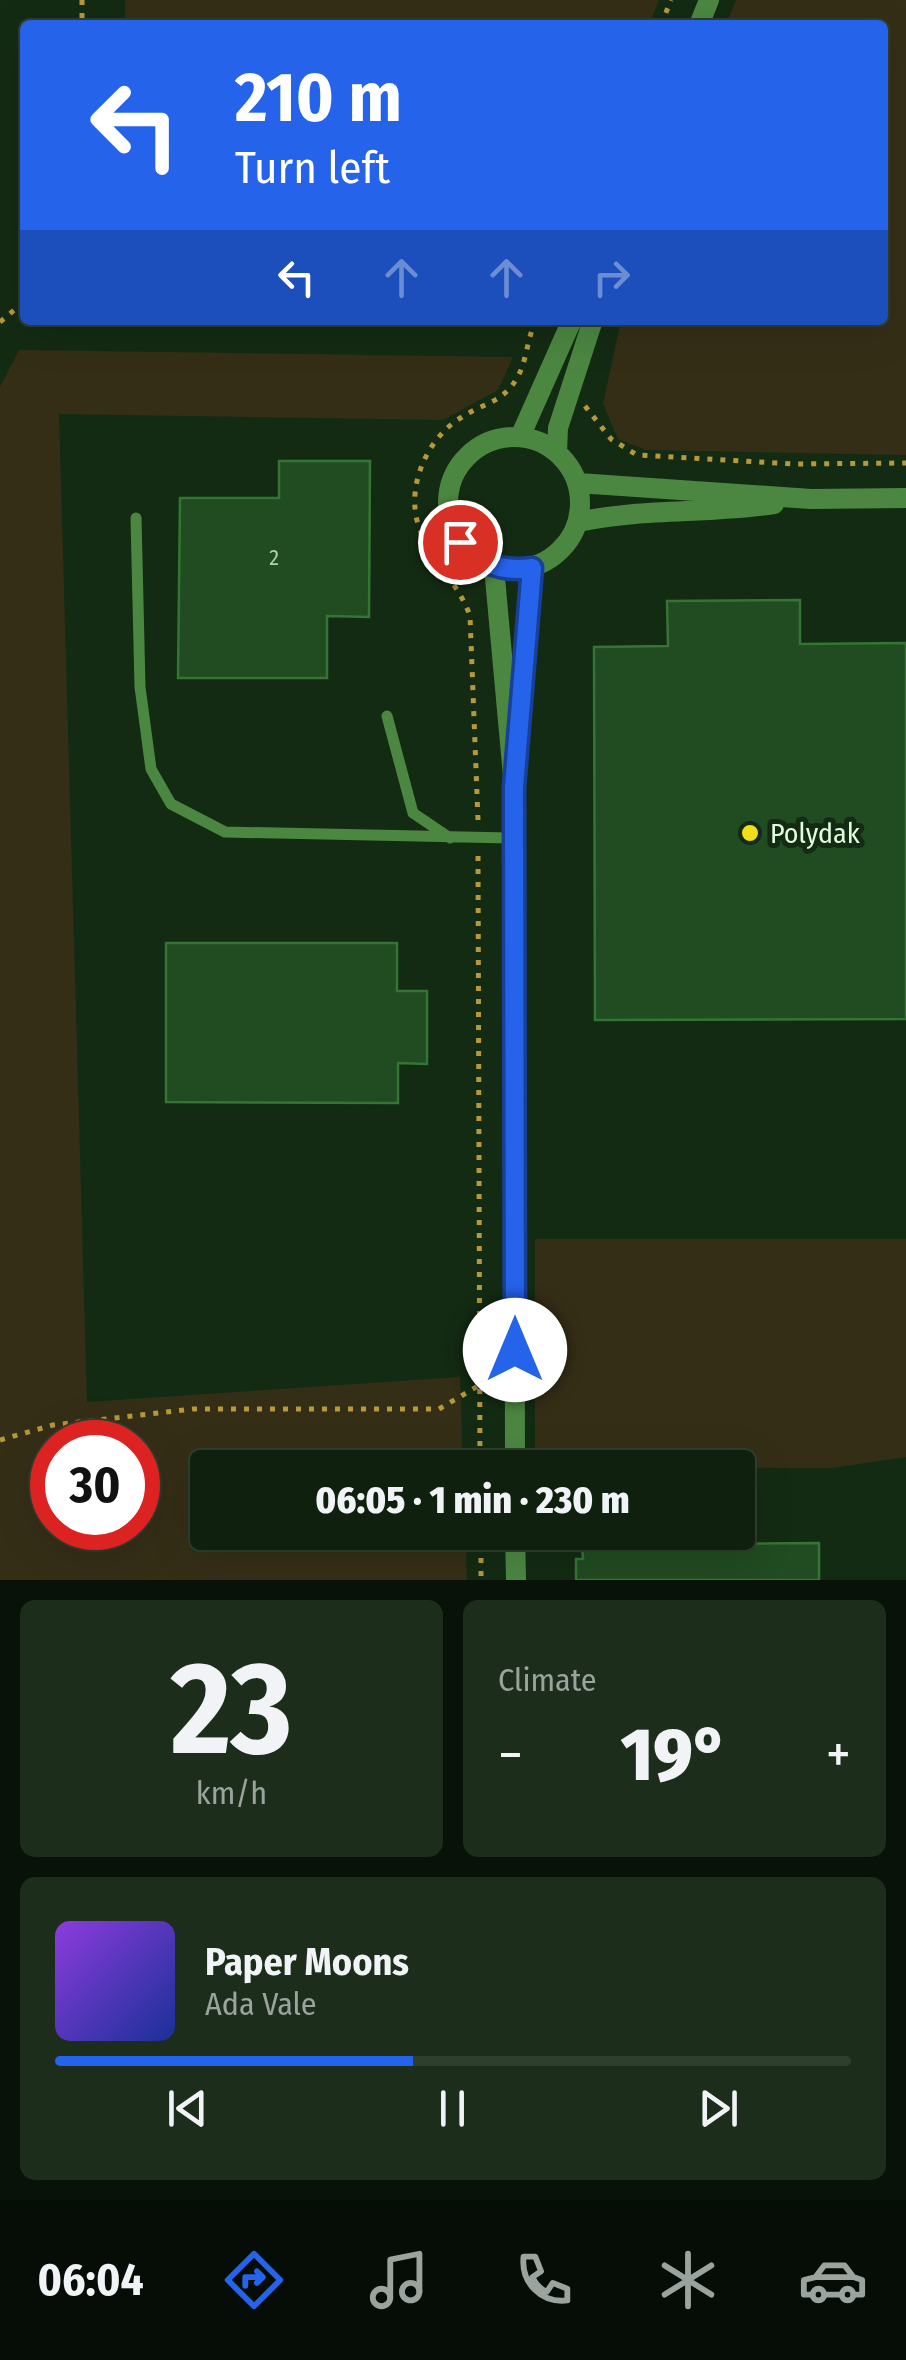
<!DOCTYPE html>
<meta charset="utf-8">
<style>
body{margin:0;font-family:"Fira Sans Condensed",sans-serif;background:#1d2d1c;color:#f1f3f6;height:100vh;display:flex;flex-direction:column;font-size:38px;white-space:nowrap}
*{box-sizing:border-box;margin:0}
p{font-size:32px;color:#9ba39e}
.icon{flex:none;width:55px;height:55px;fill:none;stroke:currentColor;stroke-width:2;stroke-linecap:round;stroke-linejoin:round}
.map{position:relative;height:1580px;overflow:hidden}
.details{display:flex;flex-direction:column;gap:20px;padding:20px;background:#081208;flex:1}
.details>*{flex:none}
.banner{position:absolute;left:20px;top:20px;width:868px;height:305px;border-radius:10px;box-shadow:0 10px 40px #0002,0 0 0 2px #2f3e2e;background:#2563eb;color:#fff;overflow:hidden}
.speed{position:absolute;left:30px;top:1420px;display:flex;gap:20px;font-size:50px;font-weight:700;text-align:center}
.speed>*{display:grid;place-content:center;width:130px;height:130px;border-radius:50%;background:#0f200e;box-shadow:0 10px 40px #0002,0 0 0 2px #2f3e2e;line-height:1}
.speed .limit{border:15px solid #d22;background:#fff;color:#111}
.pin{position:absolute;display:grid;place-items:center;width:85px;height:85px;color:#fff;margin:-42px;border:5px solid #fff;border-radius:50%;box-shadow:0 2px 10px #0007}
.me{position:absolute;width:110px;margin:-55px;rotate:0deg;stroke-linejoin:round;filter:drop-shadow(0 0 8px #0008)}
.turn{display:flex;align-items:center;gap:35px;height:210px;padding:0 50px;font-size:45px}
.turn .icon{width:130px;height:130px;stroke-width:2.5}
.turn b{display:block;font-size:70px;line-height:85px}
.lanes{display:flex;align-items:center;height:95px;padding:0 50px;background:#0003;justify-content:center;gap:50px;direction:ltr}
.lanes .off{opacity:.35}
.big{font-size:75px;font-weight:800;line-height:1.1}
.details .widget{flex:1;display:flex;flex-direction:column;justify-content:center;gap:15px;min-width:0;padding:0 35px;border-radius:15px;background:#1d2d1c}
.details .dial{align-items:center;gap:0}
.dial b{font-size:130px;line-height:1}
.song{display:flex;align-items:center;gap:30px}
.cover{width:120px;height:120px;border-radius:15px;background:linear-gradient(135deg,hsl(270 70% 55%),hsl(230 70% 35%))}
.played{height:10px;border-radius:5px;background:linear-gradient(90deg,#2563eb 45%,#2f3e2e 45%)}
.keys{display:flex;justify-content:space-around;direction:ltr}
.heat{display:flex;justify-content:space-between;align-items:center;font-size:55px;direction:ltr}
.details .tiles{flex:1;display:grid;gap:20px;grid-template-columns:1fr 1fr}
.widget:last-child{grid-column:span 2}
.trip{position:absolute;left:190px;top:1450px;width:565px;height:100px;border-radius:10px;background:#0f200e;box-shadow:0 10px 40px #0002,0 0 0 2px #2f3e2e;font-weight:800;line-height:100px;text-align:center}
.tabs{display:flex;height:160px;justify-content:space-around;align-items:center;background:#060d06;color:#9ba39e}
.tabs .icon{width:70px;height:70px}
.tabs .current{color:#2563eb}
.tabs b{font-size:45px;color:#f1f3f6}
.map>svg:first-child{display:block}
.green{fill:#352e17;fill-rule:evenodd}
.building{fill:#214b21;stroke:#347535;stroke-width:2.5}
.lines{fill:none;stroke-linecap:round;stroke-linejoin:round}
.path{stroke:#b7983a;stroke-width:5;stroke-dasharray:5 8;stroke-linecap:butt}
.service{stroke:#4c8742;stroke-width:11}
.minor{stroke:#4c8742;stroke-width:20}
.route-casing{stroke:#184099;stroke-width:25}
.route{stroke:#2563eb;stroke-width:18}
.poi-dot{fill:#f0de19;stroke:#142b13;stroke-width:4}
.labels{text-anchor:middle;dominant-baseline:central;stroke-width:10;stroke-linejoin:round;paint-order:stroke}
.number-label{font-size:22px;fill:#b2d0b0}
.poi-label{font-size:28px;fill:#e2fddf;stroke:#142b13;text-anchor:start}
</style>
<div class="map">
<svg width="906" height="1580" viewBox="0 0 906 1580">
<rect width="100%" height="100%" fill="#142b13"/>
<path class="green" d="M125 0H659L649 25H125Z
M736 0H906V455L646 450 618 439 603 404 621 320H882V25H726Z
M19 350 513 357 498 390 443 420 59 414 87 1402 460 1377 463 1467 208 1468V1532L465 1533 467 1580H0V387ZM52 1442H138V1528H52Z
M535 1239H906V1457L832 1468 535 1467Z"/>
<path class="building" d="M279 461H370L369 617 327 616V678H178L180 498H279Z
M800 600V644L906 643V1019L595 1020 594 647 668 646 667 601Z
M166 943H397V991H427V1064L398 1063V1103L166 1102Z
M819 1543V1580H576V1559H583L582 1545Z"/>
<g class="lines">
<path class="path" d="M82 0V25
M661 25 671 0
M0 322 25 301
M585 406 611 439 637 455 795 464 906 463
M478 820 470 616C458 581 429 560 418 524 406 485 428 437 462 417 483 403 503 403 517 378 527 361 527 338 536 320
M478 856 480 1468
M0 1440 53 1425 193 1409H439L478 1386
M481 1532V1580"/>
<path class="service" d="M136 518 140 687 151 769 171 804 225 832 515 838
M387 716 413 813 450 838"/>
<path class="minor" d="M699 25 709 0
M448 503a66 66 0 1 1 132 0a66 66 0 1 1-132 0Z
M520 437 572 320
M557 452 558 428 593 320
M578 483 811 499 906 498
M578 522C642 508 709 514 774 504
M494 567 514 787 515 1468
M517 765 532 568
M515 1532 516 1580"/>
</g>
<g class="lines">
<defs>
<path id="route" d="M460 542C481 564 501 572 532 568L514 787 515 1350"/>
</defs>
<use href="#route" class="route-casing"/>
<use href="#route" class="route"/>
</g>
<circle class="poi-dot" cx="750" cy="833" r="10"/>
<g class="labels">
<g class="number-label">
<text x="274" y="557">2</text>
</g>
<g class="poi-label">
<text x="770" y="833">Polydak</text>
</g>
</g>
</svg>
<div class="speed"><div class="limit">30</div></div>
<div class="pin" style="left:460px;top:542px;background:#d93025"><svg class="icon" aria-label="arrive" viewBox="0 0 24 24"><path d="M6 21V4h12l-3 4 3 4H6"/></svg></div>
<svg class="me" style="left:515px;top:1350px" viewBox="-20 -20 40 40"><circle r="19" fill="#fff"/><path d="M0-13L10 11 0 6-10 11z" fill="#2563eb"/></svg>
<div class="trip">06:05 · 1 min · 230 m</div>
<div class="banner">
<div class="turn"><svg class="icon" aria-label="left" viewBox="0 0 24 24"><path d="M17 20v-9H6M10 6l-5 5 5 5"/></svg><div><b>210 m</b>Turn left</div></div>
<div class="lanes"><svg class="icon" aria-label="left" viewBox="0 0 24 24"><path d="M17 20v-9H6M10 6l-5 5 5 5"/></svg><svg class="icon off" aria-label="ahead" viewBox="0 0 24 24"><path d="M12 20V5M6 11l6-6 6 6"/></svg><svg class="icon off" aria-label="ahead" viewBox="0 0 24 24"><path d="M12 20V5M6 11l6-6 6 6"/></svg><svg class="icon off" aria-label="right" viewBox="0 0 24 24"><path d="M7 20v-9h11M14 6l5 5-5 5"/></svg></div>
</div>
</div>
<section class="details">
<div class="tiles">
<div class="widget dial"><b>23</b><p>km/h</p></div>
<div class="widget"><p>Climate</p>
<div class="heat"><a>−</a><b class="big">19°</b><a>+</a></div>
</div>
<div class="widget">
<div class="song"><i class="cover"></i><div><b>Paper Moons</b><p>Ada Vale</p></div></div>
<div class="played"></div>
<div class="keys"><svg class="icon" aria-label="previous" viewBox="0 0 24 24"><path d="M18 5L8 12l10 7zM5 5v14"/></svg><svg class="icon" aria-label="pause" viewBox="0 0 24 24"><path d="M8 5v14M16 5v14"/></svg><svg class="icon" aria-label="next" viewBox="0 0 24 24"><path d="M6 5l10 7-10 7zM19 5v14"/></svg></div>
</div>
</div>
</section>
<nav class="tabs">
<b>06:04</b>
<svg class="icon current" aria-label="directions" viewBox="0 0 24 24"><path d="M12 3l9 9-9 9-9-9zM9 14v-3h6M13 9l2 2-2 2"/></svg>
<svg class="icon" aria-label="music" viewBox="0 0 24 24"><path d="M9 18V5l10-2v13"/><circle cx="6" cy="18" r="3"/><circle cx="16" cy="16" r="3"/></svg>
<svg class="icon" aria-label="phone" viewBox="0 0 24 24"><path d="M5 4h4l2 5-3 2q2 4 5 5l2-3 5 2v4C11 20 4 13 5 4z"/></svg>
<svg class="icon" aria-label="climate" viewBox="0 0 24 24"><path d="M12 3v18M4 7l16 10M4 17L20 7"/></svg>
<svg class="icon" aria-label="car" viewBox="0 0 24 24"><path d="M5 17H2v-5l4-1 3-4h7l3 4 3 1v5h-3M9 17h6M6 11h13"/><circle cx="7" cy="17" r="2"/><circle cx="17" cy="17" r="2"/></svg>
</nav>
